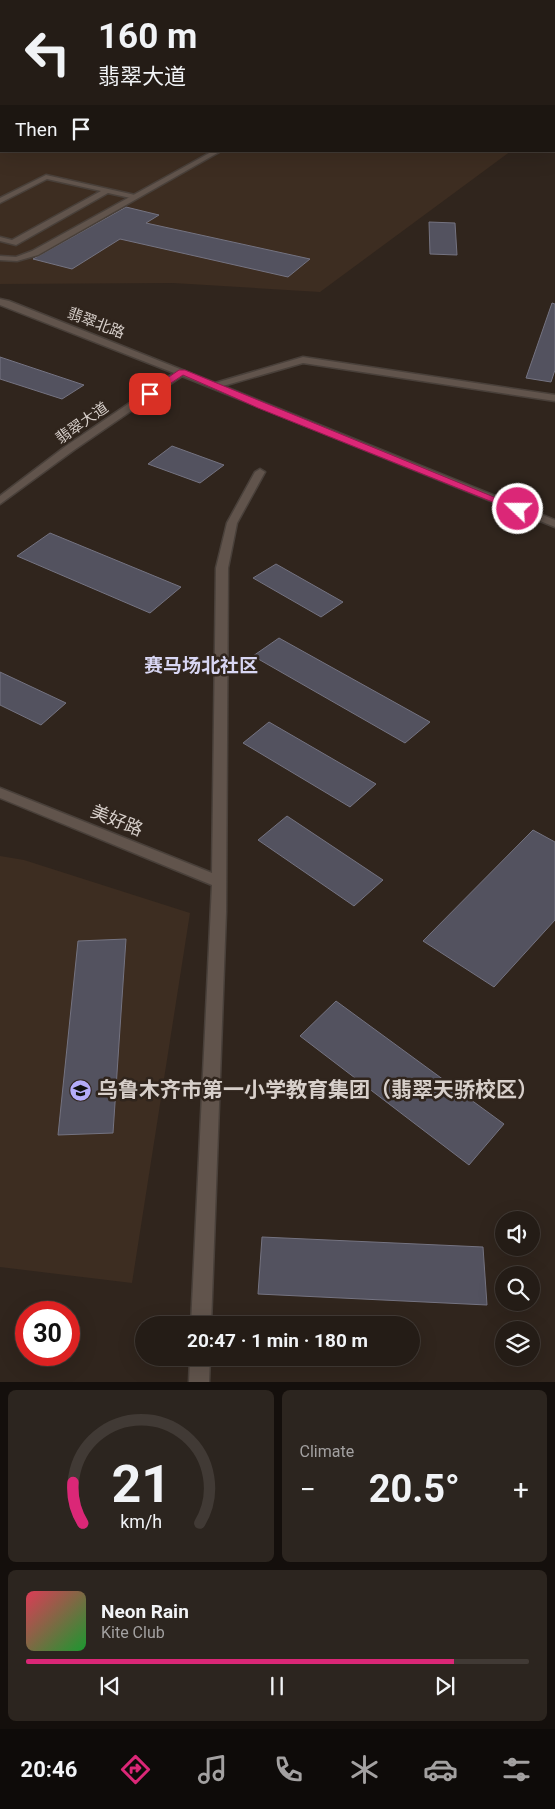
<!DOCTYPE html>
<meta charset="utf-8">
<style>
body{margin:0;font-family:Roboto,"Noto Sans SC",sans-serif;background:#2c251f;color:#f1f3f6;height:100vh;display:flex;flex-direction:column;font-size:19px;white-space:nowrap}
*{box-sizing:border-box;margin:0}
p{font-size:16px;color:#a3a1a1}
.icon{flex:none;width:28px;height:28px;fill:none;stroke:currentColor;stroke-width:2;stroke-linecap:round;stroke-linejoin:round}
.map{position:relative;height:1382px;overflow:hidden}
.drawer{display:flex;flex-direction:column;gap:8px;padding:8px;background:#140f0c;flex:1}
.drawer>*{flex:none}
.guide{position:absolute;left:0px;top:0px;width:555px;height:152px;box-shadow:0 5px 20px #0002,0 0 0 1px #413a35;background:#241c16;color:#f1f3f6;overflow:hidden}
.fabs{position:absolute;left:495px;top:1211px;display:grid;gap:10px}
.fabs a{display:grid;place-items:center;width:45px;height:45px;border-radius:50%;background:#241c16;box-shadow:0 5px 20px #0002,0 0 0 1px #413a35;font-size:25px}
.speed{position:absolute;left:15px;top:1301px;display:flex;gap:10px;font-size:25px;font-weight:700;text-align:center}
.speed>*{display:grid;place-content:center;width:65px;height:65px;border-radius:50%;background:#241c16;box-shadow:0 5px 20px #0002,0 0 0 1px #413a35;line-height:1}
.speed .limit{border:8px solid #d22;background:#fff;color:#111}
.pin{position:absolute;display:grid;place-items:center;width:42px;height:42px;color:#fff;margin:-21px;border-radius:10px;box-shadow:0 2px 8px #0006}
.me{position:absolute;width:55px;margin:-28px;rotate:292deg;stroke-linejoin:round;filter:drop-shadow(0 0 4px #0008)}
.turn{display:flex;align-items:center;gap:18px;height:105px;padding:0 15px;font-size:22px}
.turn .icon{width:65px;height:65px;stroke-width:2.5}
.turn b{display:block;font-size:35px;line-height:42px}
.then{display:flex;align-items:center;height:48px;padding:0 15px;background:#0003;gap:10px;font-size:19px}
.big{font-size:38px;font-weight:700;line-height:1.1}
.drawer .card{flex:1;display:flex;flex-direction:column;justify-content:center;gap:8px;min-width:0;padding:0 18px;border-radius:8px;background:#2c251f}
.drawer .dial{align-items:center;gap:0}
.dial svg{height:130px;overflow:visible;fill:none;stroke:#413a35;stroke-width:7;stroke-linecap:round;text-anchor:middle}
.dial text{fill:#f1f3f6;stroke:none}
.song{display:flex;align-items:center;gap:15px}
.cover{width:60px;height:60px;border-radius:8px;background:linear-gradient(135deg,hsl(350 70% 55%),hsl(130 70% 35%))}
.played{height:5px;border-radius:2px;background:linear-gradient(90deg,#db2777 85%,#413a35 85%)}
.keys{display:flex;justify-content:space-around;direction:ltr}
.heat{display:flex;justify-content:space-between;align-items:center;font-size:28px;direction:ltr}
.drawer .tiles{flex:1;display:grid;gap:8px;grid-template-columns:1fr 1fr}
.card:last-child{grid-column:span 2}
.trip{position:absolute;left:135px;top:1316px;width:285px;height:50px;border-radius:25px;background:#241c16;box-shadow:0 5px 20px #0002,0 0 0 1px #413a35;font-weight:700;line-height:50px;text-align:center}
.menu{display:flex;height:80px;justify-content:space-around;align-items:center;background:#0e0b09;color:#a3a1a1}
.menu .icon{width:35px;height:35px}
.menu .selected{color:#db2777}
.menu b{font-size:22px;color:#f1f3f6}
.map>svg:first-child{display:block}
.built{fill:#3d2d21}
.building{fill:#53525f;stroke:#747381}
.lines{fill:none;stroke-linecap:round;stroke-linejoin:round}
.service-casing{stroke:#49403a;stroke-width:3}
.minor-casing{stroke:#49403a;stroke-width:3}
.service{fill:#61544c;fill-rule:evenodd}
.minor{fill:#61544c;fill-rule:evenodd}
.route{fill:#db2777;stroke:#8e194d}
.labels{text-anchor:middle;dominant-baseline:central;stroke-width:5;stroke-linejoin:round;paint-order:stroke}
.far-street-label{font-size:15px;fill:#d7cfca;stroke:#30251d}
.street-label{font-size:18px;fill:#d7cfca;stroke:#30251d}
.neighbourhood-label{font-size:19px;font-weight:bold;fill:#d9d7f4;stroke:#30251d}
.near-poi-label{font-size:21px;font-weight:bold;fill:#d7cfca;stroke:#30251d;text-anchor:start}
</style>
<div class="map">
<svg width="555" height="1382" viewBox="0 0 555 1382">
<rect width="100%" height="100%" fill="#30251d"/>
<path class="built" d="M0 0H555V117L554 118V1H1V151H511L320 292 173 283 0 284Z
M0 856 24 860 190 913 132 1283 0 1267Z"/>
<path class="building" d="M126 207 159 215 146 223 310 259 288 277 120 239 72 269 33 259Z
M429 222 455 223 457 255 430 254Z
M552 303 555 304V370L551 382 526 378Z
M0 357 84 385 62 399 0 379Z
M172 446 224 465 200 483 148 464Z
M50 533 181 587 150 613 17 556Z
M276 564 343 602 321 617 253 578Z
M279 638 430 722 405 743 253 656Z
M0 672 66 703 41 725 0 705Z
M269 722 376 784 350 807 243 743Z
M287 816 383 880 354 906 258 840Z
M533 830 555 842V920L494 987 423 941Z
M126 939 113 1133 58 1135 78 941Z
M336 1001 504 1124 469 1165 300 1036Z
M262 1237 483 1247 487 1305 258 1294Z"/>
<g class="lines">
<defs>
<path id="service" d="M554 33 555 34V38L554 37Z
M554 54H555V58H554Z
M46 175 135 195 139 197 135 199 108 193 16 245 0 241V237L12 240 101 191 47 179 0 203V198Z"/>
<path id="minor" d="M388 0H403L404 1H390Z
M554 18H555V22H554Z
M0 66H1V70H0Z
M213 151H221L38 255 17 261 0 260V256L16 257 32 251Z
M0 299 9 301 215 383 303 357 555 395V401L303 363 223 386 555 520V527L182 376 74 450 0 504V496L66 446 174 373 0 305Z
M260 469 265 472 237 523 228 568 226 912 211 1325H191L212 885 0 798V788L212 873 216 568 227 523 255 472Z
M190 1358H210L209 1382H189Z"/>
</defs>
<use href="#service" class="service-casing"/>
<use href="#minor" class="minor-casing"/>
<use href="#service" class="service"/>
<use href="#minor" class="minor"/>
</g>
<path class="route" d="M179 370H185L523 509 522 511H515L258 408 183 375 153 395H147V392Z"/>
<defs>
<symbol id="school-disc" viewBox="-11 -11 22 22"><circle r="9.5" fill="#b4acf9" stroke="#30251d"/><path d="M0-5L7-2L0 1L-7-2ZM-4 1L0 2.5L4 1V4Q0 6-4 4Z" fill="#111"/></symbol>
</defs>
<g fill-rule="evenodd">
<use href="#school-disc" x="68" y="1078" width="25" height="25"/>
</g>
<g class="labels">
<g class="far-street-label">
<text transform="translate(96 323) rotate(21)">翡翠北路</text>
<text transform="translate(82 423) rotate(-35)">翡翠大道</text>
</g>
<g class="street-label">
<text transform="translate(117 820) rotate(22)">美好路</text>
</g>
<g class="neighbourhood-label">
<text x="201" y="665">赛马场北社区</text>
</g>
<g class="near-poi-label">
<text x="97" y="1090">乌鲁木齐市第一小学教育集团（翡翠天骄校区）</text>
</g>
</g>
</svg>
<div class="fabs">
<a><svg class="icon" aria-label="sound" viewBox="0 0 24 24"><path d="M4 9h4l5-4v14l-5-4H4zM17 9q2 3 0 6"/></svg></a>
<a><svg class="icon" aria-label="search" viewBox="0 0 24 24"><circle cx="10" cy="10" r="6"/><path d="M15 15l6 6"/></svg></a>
<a><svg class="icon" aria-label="layers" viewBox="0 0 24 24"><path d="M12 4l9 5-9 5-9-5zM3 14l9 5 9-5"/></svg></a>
</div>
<div class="speed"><div class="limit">30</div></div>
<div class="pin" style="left:150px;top:394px;background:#d93025"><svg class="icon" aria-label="arrive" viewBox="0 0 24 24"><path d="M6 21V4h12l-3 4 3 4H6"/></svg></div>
<svg class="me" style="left:518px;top:509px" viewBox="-20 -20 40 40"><circle r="17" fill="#db2777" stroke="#fff" stroke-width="3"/><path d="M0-11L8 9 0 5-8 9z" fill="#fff"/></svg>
<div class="trip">20:47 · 1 min · 180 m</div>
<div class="guide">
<div class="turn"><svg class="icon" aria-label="left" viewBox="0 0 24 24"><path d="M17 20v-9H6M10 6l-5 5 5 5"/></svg><div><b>160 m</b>翡翠大道</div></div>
<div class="then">Then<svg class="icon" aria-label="arrive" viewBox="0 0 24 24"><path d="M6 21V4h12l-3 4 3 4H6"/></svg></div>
</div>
</div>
<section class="drawer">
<div class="tiles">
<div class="card dial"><svg viewBox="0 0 100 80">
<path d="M14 69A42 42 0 1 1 86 69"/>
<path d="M14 69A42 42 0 0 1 8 44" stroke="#db2777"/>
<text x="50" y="56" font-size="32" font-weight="700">21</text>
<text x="50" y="72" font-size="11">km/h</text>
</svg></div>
<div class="card"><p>Climate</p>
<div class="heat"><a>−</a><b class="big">20.5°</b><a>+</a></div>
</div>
<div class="card">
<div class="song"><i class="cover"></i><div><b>Neon Rain</b><p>Kite Club</p></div></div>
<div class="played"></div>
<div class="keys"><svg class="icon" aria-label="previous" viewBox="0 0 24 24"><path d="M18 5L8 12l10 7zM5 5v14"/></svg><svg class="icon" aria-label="pause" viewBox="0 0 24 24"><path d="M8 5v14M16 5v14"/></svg><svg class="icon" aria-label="next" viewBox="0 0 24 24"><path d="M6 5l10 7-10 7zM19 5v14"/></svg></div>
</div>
</div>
</section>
<nav class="menu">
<b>20:46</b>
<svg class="icon selected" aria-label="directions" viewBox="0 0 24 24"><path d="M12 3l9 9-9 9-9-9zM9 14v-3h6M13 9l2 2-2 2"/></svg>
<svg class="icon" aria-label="music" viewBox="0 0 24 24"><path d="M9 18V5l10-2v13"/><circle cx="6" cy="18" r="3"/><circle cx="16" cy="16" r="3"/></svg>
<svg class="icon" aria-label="phone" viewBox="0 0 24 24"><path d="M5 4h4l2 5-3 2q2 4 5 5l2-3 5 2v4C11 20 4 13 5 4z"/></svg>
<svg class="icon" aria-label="climate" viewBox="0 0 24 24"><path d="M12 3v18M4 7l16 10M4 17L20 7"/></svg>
<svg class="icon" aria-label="car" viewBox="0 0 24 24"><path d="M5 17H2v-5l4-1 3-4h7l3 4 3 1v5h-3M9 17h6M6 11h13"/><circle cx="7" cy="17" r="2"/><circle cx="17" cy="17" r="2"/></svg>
<svg class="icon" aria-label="filters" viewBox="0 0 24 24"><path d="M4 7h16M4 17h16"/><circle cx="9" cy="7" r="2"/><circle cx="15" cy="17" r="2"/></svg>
</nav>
